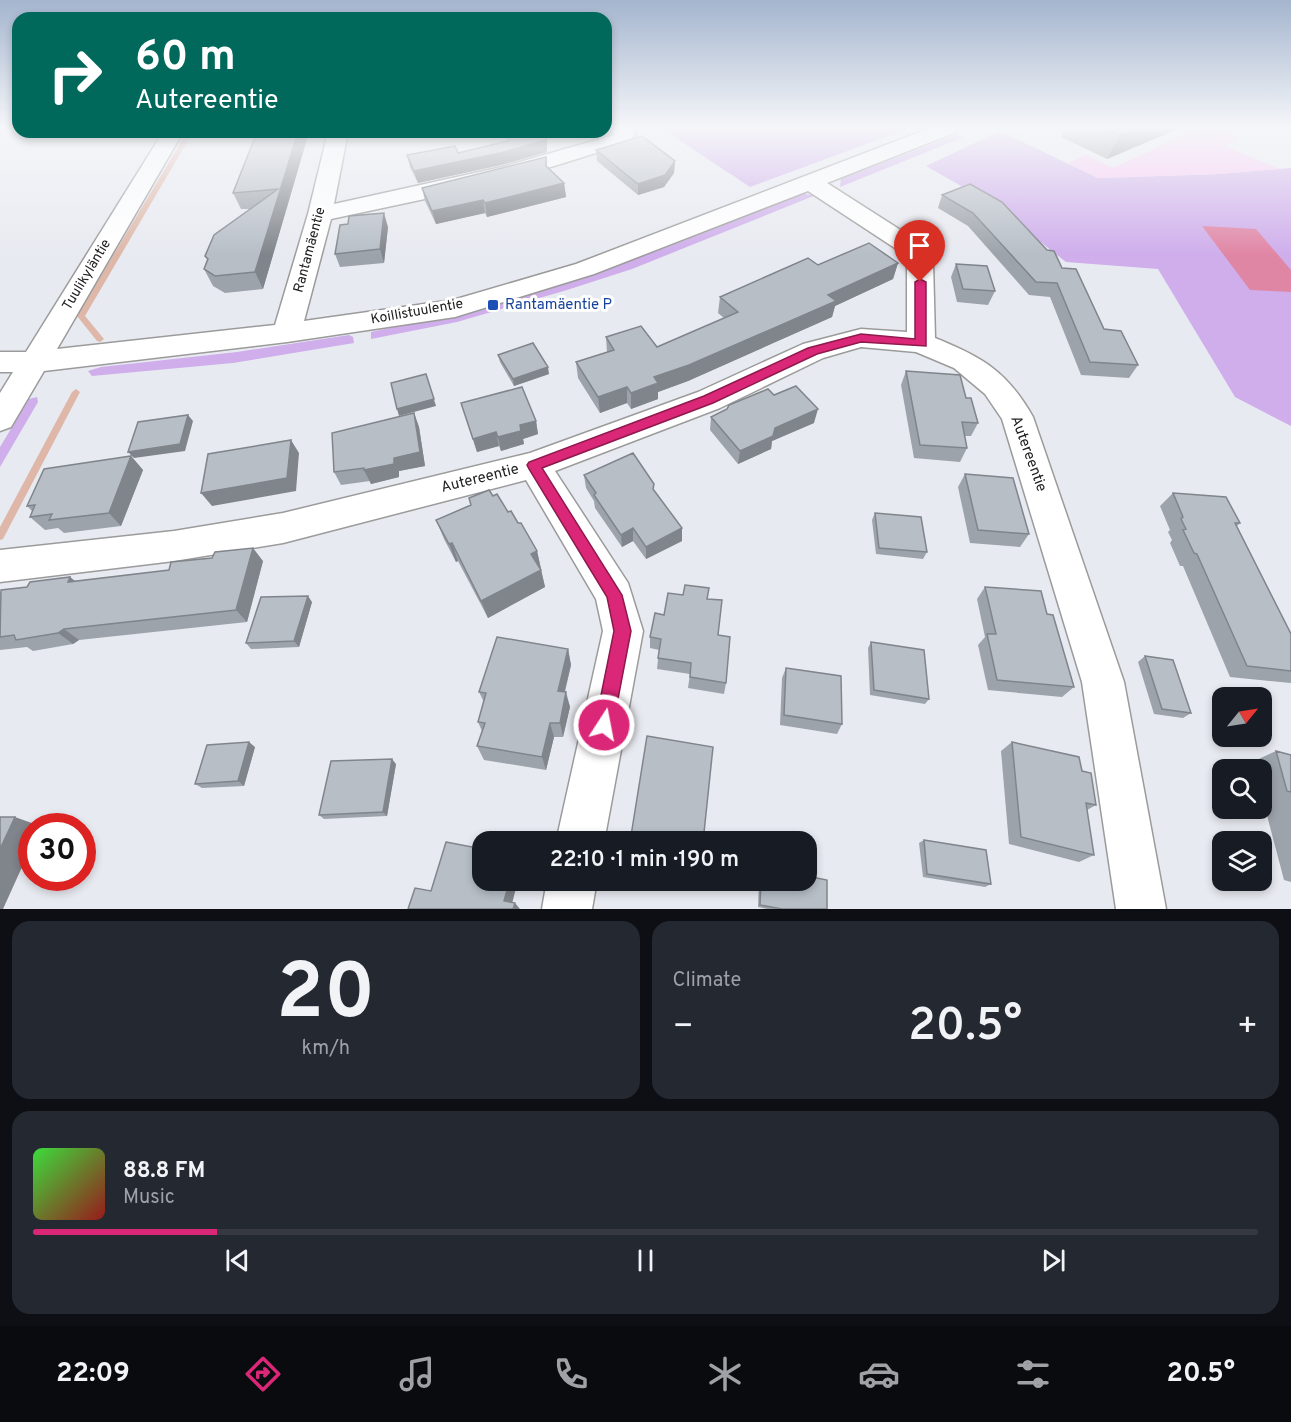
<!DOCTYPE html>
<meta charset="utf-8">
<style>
body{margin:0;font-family:Overpass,sans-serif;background:#242831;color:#f1f3f6;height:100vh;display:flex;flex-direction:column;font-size:22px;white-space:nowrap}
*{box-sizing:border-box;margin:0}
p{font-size:20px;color:#9ea1a6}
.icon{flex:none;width:33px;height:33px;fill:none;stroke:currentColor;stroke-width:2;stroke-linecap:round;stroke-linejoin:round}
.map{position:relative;height:909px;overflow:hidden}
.sheet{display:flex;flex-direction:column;gap:12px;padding:12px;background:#0d0f14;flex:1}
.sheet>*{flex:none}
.hud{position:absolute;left:12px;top:12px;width:600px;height:126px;border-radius:18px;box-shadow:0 3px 9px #0003;background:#00695c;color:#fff;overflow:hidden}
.needle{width:39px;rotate:60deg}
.controls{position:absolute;left:1212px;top:687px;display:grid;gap:12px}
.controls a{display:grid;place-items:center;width:60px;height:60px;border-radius:12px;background:#171b24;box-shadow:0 3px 9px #0003;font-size:30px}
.speed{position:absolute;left:18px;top:813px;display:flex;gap:12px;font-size:30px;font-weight:700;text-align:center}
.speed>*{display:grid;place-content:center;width:78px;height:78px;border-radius:50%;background:#171b24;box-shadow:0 3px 9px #0003;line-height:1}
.speed .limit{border:9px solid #d22;background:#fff;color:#111}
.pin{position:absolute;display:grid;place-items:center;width:51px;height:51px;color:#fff;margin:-62px -26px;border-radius:50% 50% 50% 0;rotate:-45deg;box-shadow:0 0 6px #0007}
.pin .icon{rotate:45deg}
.me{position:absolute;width:66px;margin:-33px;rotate:11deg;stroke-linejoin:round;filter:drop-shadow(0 0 4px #0008)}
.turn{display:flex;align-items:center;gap:21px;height:126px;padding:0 24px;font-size:27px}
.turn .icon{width:78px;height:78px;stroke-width:2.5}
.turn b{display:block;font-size:42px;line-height:51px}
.big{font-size:45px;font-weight:600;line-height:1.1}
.sheet .tile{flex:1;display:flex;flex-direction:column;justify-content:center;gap:9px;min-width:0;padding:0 21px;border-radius:18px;background:#242831}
.sheet .dial{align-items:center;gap:0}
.dial b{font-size:78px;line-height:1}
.song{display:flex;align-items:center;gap:18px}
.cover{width:72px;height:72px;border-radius:9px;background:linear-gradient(135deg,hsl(120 70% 55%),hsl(0 70% 35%))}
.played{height:6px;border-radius:3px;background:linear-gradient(90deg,#db2777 15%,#363941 15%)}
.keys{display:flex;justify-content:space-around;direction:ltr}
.heat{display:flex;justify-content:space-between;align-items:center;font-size:33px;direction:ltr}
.sheet .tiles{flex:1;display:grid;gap:12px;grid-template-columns:1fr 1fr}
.tile:last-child{grid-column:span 2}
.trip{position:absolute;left:472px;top:831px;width:345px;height:60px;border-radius:18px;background:#171b24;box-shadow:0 3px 9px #0003;font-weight:600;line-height:60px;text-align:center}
.dock{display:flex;height:96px;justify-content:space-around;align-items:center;background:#090b0e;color:#9ea1a6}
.dock .icon{width:42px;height:42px}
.dock .selected{color:#db2777}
.dock b{font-size:27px;color:#f1f3f6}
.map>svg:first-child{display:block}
.grass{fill:#cfaeeb}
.park{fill:#fac6f4}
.pitch{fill:#e086a5}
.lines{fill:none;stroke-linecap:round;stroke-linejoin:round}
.stream{fill:#dfb7a8;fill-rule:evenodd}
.minor-casing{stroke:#9b9b9b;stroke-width:3}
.minor{fill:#fff;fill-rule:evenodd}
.wall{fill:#9da3aa}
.shaded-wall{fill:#80858b}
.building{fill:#b7bec6;stroke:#80858b;stroke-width:1.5}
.route{fill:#db2777;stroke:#8e194d;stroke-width:1.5}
.transit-dot{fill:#1a4fb4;stroke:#fff;stroke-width:2}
.labels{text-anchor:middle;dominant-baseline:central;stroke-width:6;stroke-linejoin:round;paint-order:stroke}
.far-street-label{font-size:14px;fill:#212121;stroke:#fff}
.transit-label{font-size:15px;fill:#164399;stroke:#fff;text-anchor:start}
.street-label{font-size:15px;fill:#212121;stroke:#fff}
</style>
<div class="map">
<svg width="1291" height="909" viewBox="0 0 1291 909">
<rect width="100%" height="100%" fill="#e8eaf1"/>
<path class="grass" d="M661 128H910L750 187Z
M1000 131 1098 178 1220 174 1291 168V426L1235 397 1158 269 1066 262 991 203 926 166Z
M957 134 964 137 840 187 841 179Z
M803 194 816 195 632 269 567 290 457 322 371 339V332C435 318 499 304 562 284 644 258 723 225 803 194Z
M349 335 353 337 354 343 233 363 92 376 88 371 101 367 237 352Z
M37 397 38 402 0 467V447L29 399Z"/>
<path class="park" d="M1199 128H1213L1239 138 1224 146 1279 169 1220 174 1098 178 1068 163 1086 155 1113 168Z"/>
<path class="pitch" d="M1202 226 1256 229 1291 270V292L1250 290Z"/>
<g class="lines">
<path class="stream" d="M187 132H193L85 316 104 339 100 342 97 341 77 316Z
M76 389 80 392 3 539 0 540V527L72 392Z"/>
<defs>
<path id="minor" d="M608 128H633L636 133 628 143 554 166 434 197 331 219 304 321 453 300 576 264 930 128H959L956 132 827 183 924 245 933 262 935 338C982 357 1007 371 1033 417L1124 682 1166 909H1116L1082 682 1002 419 985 394 954 368 916 352 861 347 823 358 720 408 555 471 628 583 643 631 604 842H556L603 631 596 599 526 480 283 543 174 561 0 582V550L174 531 283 513 530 453 698 392 803 344 861 329 907 332V262L904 254 808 191 594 274 455 317 287 342 44 371 11 427 0 431V393L13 372H0V352H26L163 132H183L57 349 275 325 308 214 328 132H348L334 204 502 167 614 135Z
M547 880H597L592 909H542Z"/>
</defs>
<use href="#minor" class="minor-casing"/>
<use href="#minor" class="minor"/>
</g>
<path class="wall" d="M1065 128H1180L1107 159 1061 137Z
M309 132 263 289 225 293 213 286 204 269 207 259 205 256 251 209H241L233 193Z
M365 132H395L394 136 367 138Z
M508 132H547V152L501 165 418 183 410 167 407 155 458 153 508 141Z
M596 150 675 161 674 173 664 187 638 195 597 161Z
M546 157 547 167 564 183 566 197 487 217 485 213 436 224 425 201 422 188Z
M970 184 1062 268 1104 329 1138 365 1129 378 1081 375 1050 297 1029 295 968 226 938 208 942 195Z
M388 227 384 263 340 267 335 254Z
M898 263 893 279 835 306 832 317 688 381 658 392V399L631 409 627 403 600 413 578 378 576 362 607 352 606 337 657 347 724 318 718 313 720 297 818 265Z
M956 264 995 291 988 305 957 302 951 277Z
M498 355 549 374 514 386 500 362Z
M906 371 966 398 978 423 971 436H965L967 448 960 462 914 458 901 385Z
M461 403 536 421 538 434 523 439 524 444 501 451 499 446 477 452Z
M414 413 419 427 425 466 399 471V477L371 484 370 481 341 485 334 472Z
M711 417 814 423 772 441 771 449 738 464 710 430Z
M131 456 143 470 121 526 64 533 58 528 45 530 30 517 32 511 27 506Z
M965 474 1029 534 1020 547 970 543 958 487Z
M584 475 654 491 682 541 646 559 633 541 622 547 595 508 594 501 586 488Z
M1173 493 1240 523 1237 526 1291 634V683L1230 677 1183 566H1180L1170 543 1172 540 1168 532 1170 530 1160 506Z
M493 496 518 523 537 551 545 587 488 618 458 561 456 562 444 539 436 520 471 505 469 498Z
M875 513 927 552 923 559 876 554 872 520Z
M263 561 247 622 79 640 73 644 33 651 27 647 0 650V592L27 587 70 577 75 581Z
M985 587 1047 614 1074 687 1062 697 988 690 978 645 985 637 977 599Z
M707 599 718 635 726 683 724 694 688 688 690 674 657 669 659 650 650 648V637L664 615Z
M312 602 299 647 251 649 246 643Z
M871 642 929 699 925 704 870 695 868 648Z
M568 649 571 665 565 692 570 707 563 737H554L546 770 484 760 477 746 482 731 478 722 484 702 479 692Z
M1145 656 1191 713 1183 718 1154 714 1138 662Z
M786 668 842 724 837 734 780 725 782 678Z
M1012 742 1082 771 1096 805 1087 810 1094 855 1079 862 1009 844 1001 751Z
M255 747 244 786 202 788 195 784Z
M1276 751 1291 755V882L1284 880 1264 804 1262 803V770H1250L1248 764Z
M396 764 387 816 324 819 319 815Z
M924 840 991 884 985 887 923 877 919 843Z
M759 880H807L827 909H767L758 907Z"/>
<path class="shaded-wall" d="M1137 128H1180L1107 159 1120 135Z
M298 132H309L263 289 255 272Z
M546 132H547V152L501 165 418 183 414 171Z
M675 161 674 173 664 187 638 195V184Z
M564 183 566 197 487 217 485 203Z
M483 200 485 213 436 224 432 211Z
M384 213 388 227 384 263 380 249Z
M898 263 893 279 835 306 832 317 688 381 658 392V399L631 409V393L654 377 828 295Z
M548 367 549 374 514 386 513 379Z
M426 374 436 406 399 416 397 409Z
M627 387V403L600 413 598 397Z
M818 409 814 423 772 441 771 449 738 464 740 451 775 428Z
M414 413 419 427 425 466 399 471V477L371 484 364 470 394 458Z
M188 415 193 421 185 451 134 458 128 452Z
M536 421 538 434 523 439 524 444 501 451 498 437 520 425Z
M496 432 499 446 477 452 473 439Z
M291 440 299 453 296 491 212 506 201 493Z
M131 456 143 470 121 526 109 513Z
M633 528V541L622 547 621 535Z
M682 528V541L646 559V547Z
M452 543 458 561 456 562 449 544Z
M253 548 263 561 247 622 236 610Z
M537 551 541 569 531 554Z
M541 570 545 587 488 618 481 601Z
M70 577 84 589 68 582Z
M308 596 312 602 299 647 294 641Z
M64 629 79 640 73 644 58 633Z
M568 649 571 665 561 706 558 691Z
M566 692 570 707 563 737 560 723Z
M550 723 554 737 546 770 542 757Z
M249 742 255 747 244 786 238 781Z
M392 759 396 764 387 816 383 812Z
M15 817 40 826H32V845L3 909H0V849Z
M510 880H518L511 908 504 901Z
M515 903 520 909H513Z"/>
<path class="building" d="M1105 128H1137L1120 135Z
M257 132H298L255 272 215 276 204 269 208 259 205 256 214 235 278 189 233 193Z
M508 132H546V140L500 153 414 171 407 155 455 146 458 153 508 141Z
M642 136 675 161 665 175 638 184 596 150Z
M546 157V166L564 183 485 203 483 200 432 211 422 188Z
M970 184 1002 202 1047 250 1054 251 1062 268 1076 269 1104 329 1121 331 1138 365 1090 362 1057 283 1036 282 973 213 942 195Z
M384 213 380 249 335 254 340 225 348 224 349 216Z
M869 243 898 263 828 295 836 301 689 365 654 377 658 383 631 393 627 387 598 397 576 362 614 350 606 337 641 326 657 347 738 312 720 297 808 258 818 265Z
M956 264 987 266 995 291 963 289Z
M533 343 548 367 513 379 498 355Z
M906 371 960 375 966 398H971L978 423 962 422 967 448 920 445Z
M426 374 434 399 397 409 391 383Z
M796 386 818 409 775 428 773 436 740 451 711 417 727 409 729 405 768 389 774 395Z
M522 387 536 421 520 425 521 431 498 437 496 432 473 439 461 403Z
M414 413 420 452 394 458V464L364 470V468L334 472 332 433Z
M188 415 180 444 128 452 138 422Z
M291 440 287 478 201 493 208 454Z
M633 453 654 484 653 489 682 528 646 547 633 528 621 535 594 495 596 493 584 475Z
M131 456 109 513 49 520 52 514 30 517 35 505 27 506 44 469Z
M965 474 1013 478 1029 534 978 530Z
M489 490 493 496 497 494 508 512 511 511 518 523H521L537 551 531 554 541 570 481 601 452 543 449 544 436 520 471 505 469 498Z
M1173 493 1226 497 1240 523H1235L1291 634V671L1247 666 1197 554 1194 553 1183 530 1186 529 1181 519 1183 517Z
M875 513 921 517 927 552 879 548Z
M253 548 236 610 64 629 58 633 16 640 14 635 0 637 1 590 27 587 30 582 70 577 68 582 169 570 171 562 212 558 215 552Z
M685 585 709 588 707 599 722 600 718 635 730 637 726 683 690 677 691 663 658 658 661 639 650 637 655 613 664 615 668 593 683 595Z
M985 587 1041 591 1047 614 1053 615 1074 687 997 680 987 634H996Z
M308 596 294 641 246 643 261 597Z
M497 637 568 649 558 691 566 692 560 723H550L542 757 477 746 485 723 478 722 486 693 479 692Z
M871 642 924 650 929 699 874 690Z
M1145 656 1173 660 1191 713 1162 709Z
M786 668 841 676 842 724 784 715Z
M647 736 713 747 703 842H630Z
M249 742 238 781 195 784 207 745Z
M1012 742 1079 757 1082 771 1091 773 1096 805 1086 803 1094 855 1021 837Z
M1276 751 1291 755V792L1287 791Z
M392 759 383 812 319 815 331 761Z
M0 817H15L0 849Z
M924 840 986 850 991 884 927 874Z
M446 842 483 849V880H510L504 901 515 903 513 909H408L415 888 431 891Z
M807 876 827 880V909H782L760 905 761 880H807Z"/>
<linearGradient id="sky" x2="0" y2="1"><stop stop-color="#a4b5ce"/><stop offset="0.5" stop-color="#f5f6f9"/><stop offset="1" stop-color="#f5f6f9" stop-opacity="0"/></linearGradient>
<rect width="1291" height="255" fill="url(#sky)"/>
<path class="route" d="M920 279 926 282V346L861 342 817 354 713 403 542 468 622 595 631 631 613 725 610 731 604 734 597 731 595 725 614 631 607 597 529 469 527 465 529 462 704 396 808 348 861 334 915 339V282Z"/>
<rect class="transit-dot" x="487" y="299" width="12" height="12" rx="3"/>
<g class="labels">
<g class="far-street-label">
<text transform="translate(310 250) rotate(-75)">Rantamäentie</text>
<text transform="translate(87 275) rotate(-59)">Tuulikyläntie</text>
<text transform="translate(417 312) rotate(-10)">Koillistuulentie</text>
</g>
<g class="transit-label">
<text x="505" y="305">Rantamäentie P</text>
</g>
<g class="street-label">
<text transform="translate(1028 454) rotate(70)">Autereentie</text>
<text transform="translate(480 479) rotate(-14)">Autereentie</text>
</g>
</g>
</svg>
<div class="controls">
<a><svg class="needle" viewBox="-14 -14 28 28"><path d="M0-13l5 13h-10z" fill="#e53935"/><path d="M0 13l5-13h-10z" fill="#9ea1a6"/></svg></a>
<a><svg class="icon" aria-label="search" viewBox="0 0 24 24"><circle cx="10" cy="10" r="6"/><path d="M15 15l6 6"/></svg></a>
<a><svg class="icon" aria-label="layers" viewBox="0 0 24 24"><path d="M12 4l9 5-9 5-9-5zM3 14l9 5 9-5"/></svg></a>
</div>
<div class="speed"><div class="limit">30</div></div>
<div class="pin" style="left:920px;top:282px;background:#d93025"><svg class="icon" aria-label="arrive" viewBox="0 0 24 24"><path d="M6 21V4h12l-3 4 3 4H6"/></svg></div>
<svg class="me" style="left:604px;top:725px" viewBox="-20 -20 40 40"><circle r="17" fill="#db2777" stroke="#fff" stroke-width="3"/><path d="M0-11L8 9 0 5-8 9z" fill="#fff"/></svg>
<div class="trip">22:10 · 1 min · 190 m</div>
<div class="hud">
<div class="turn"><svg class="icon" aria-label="right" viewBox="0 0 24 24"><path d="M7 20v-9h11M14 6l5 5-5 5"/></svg><div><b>60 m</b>Autereentie</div></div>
</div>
</div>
<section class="sheet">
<div class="tiles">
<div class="tile dial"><b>20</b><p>km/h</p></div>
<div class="tile"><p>Climate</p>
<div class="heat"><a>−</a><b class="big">20.5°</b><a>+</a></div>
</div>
<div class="tile">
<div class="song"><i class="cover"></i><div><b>88.8 FM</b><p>Music</p></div></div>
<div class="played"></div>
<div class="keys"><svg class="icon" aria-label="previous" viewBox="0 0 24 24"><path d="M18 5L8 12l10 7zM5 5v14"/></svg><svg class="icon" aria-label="pause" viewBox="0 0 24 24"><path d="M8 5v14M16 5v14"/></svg><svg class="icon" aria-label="next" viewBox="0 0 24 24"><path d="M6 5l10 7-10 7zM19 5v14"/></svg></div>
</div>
</div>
</section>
<nav class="dock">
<b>22:09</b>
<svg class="icon selected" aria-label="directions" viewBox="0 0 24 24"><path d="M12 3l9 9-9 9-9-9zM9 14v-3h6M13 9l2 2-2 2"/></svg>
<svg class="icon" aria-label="music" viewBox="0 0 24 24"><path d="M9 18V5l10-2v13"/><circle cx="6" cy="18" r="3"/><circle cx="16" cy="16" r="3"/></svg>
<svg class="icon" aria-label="phone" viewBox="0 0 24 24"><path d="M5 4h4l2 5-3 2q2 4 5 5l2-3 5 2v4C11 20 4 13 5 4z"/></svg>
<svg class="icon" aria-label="climate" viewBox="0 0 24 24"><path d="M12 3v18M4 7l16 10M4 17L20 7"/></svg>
<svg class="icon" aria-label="car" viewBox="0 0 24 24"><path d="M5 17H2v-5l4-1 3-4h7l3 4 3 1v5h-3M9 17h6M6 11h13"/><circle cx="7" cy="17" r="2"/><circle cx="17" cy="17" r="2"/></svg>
<svg class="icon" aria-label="filters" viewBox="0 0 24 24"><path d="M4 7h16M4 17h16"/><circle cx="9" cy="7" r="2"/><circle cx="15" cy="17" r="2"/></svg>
<b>20.5°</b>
</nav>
